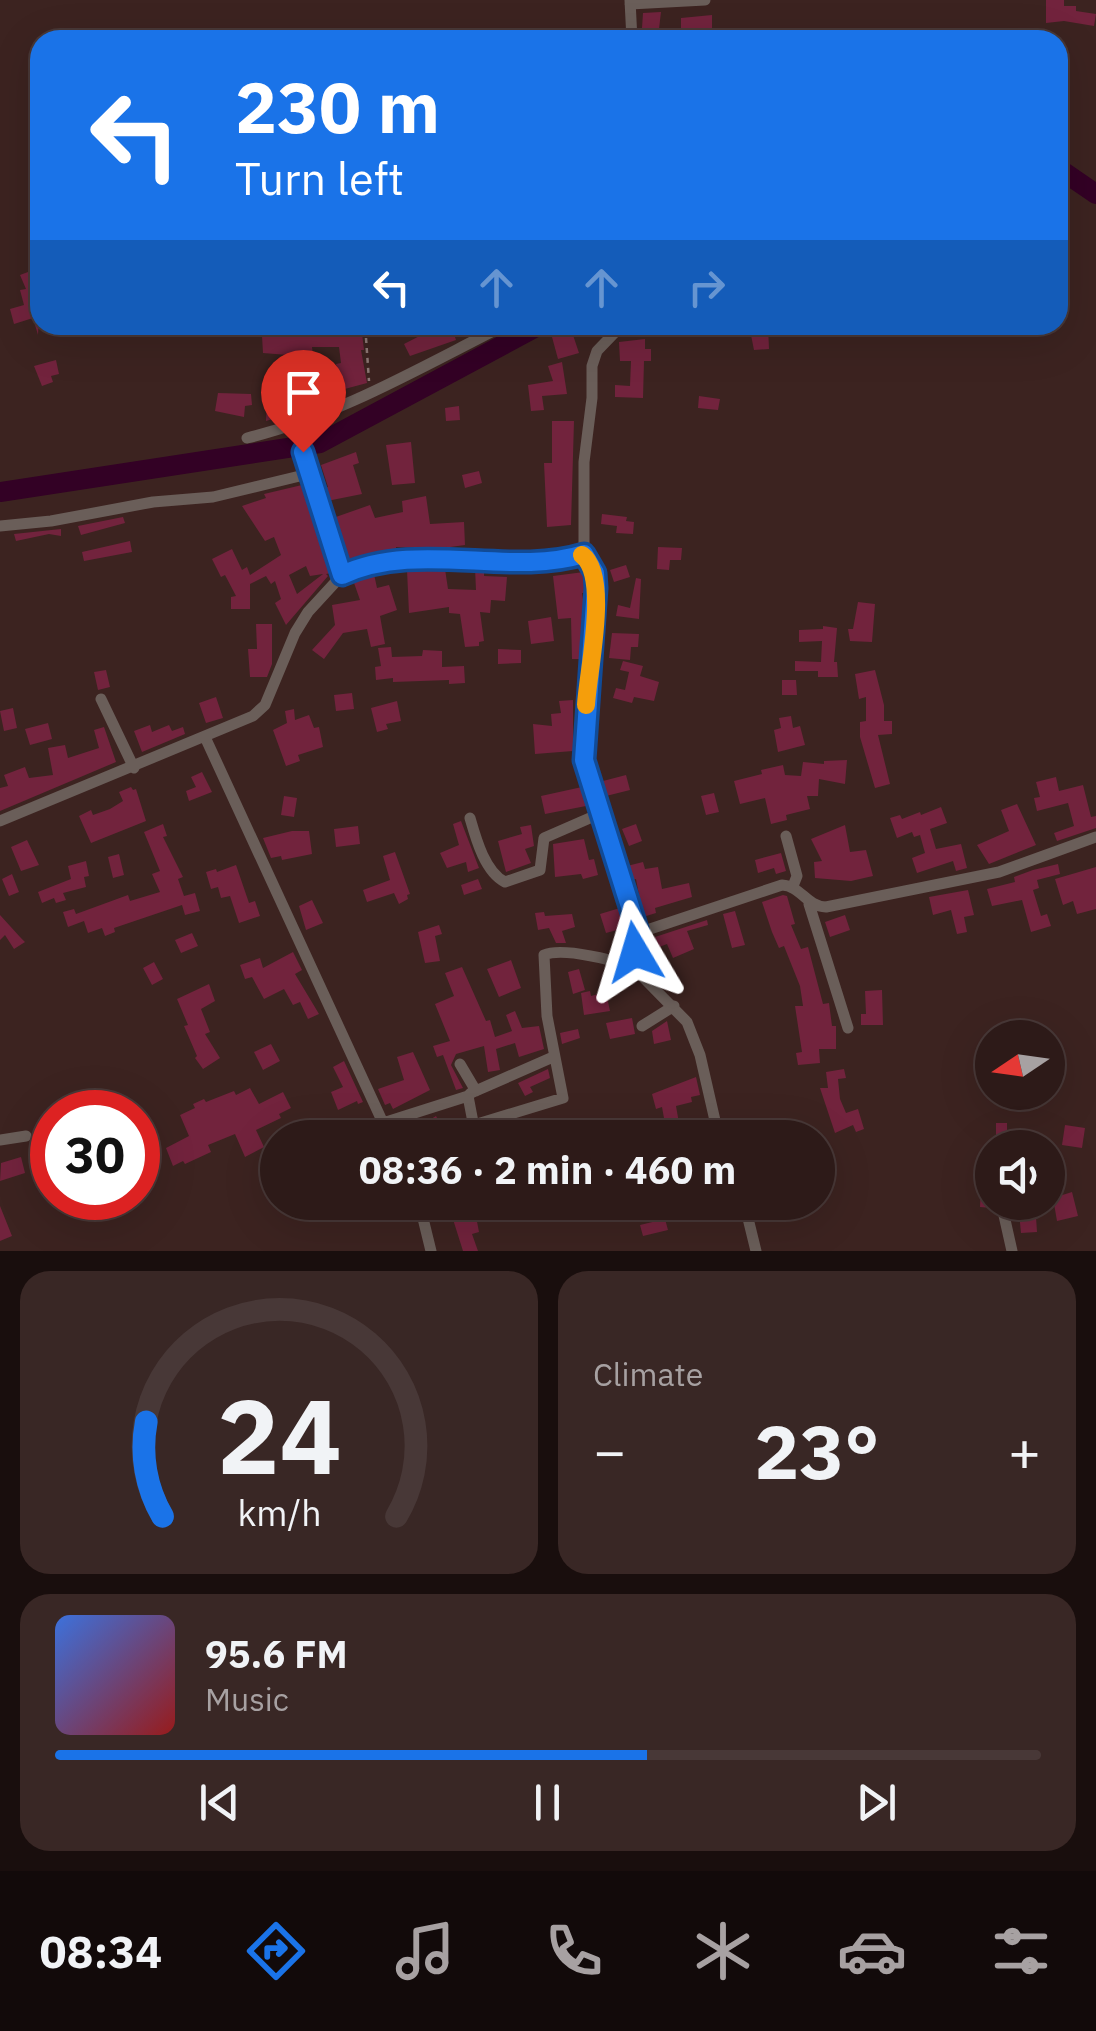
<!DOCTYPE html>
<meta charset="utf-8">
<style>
body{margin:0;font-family:"IBM Plex Sans",sans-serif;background:#392725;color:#f1f3f6;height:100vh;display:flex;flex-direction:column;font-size:38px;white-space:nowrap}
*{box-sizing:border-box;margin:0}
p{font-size:32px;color:#a7a1a2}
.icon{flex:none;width:55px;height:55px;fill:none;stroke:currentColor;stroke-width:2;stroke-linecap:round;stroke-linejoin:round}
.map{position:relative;height:1251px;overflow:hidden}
.sheet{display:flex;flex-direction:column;gap:20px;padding:20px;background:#190e0d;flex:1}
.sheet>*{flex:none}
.hud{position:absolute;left:30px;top:30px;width:1038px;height:305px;border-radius:30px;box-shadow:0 10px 40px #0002,0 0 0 2px #483837;background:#1a73e8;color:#fff;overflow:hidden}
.needle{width:65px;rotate:257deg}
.buttons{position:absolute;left:975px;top:1020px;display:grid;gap:20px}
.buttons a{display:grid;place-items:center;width:90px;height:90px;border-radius:50%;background:#2d1a18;box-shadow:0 10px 40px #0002,0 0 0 2px #483837;font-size:50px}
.speed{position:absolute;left:30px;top:1090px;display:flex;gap:20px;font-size:50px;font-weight:700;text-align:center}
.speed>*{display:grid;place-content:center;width:130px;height:130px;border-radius:50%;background:#2d1a18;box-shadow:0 10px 40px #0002,0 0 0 2px #483837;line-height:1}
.speed .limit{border:15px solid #d22;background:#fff;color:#111}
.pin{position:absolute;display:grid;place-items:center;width:85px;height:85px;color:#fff;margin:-102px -42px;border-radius:50% 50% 50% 0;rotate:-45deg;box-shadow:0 0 10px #0007}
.pin .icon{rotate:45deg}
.me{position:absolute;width:110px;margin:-55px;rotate:353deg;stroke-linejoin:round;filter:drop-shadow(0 0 8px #0008)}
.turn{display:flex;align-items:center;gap:35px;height:210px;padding:0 40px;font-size:45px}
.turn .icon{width:130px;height:130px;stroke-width:2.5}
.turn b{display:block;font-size:70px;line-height:85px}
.lanes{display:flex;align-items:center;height:95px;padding:0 40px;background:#0003;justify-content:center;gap:50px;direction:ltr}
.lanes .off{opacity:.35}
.big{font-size:75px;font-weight:700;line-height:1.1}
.sheet .tile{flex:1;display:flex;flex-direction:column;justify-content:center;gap:15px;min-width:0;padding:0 35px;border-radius:30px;background:#392725}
.sheet .dial{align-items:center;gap:0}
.dial svg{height:260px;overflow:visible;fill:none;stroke:#483837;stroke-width:7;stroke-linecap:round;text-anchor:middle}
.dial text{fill:#f1f3f6;stroke:none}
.song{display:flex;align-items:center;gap:30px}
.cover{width:120px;height:120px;border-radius:15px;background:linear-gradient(135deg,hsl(220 70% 55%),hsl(0 70% 35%))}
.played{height:10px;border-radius:5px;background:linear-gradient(90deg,#1a73e8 60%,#483837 60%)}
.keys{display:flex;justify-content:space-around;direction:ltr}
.heat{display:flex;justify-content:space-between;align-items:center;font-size:55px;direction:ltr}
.sheet .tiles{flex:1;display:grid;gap:20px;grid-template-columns:1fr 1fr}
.tile:last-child{grid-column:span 2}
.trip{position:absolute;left:260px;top:1120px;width:575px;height:100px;border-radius:50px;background:#2d1a18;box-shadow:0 10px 40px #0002,0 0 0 2px #483837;font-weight:700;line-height:100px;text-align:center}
.tabs{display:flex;height:160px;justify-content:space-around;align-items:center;background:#120a0a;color:#a7a1a2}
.tabs .icon{width:70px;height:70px}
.tabs .selected{color:#1a73e8}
.tabs b{font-size:45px;color:#f1f3f6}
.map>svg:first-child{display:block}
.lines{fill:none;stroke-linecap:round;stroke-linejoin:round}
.river{stroke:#330125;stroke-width:20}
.building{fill:#72233d;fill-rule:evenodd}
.path{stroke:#8c7774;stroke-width:2.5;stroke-dasharray:5 5;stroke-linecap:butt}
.street{stroke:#6a5e59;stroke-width:11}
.route-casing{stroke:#114b97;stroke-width:25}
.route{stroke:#1a73e8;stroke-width:18}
.slow{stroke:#f59e0b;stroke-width:18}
</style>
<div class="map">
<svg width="1096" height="1251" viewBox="0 0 1096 1251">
<rect width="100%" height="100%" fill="#3c2320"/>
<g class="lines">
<path class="river" d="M1058 168 1096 194
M0 492 320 443 540 325"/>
</g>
<path class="building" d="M1046 0H1064V6H1076V11L1096 14 1094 26 1064 21 1046 23Z
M661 12 659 29 642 28 643 13Z
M712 15V28L681 30V18Z
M36 269 40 280 36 282 40 296 38 335 33 318 14 324 10 309 24 305 20 290 26 289 20 275Z
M314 325H361L364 350H361L367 383 341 390 336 364 341 363 339 347H312L313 355 300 356 263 353 262 336 315 335Z
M441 325H451L456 340 410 356 404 344Z
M749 325H768L769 349 754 350Z
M572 332 579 353 558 359 552 337Z
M645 339V349H651V361H644L643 398 615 397V385L630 386 631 361H620L619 342Z
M56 360 59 374 51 376 53 382 42 386 34 366Z
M562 362 567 394 542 396 544 410 531 411 528 385 553 381 548 366Z
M283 374 298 375V392H316L315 406 266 421 267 396 276 397V392H282Z
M218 393 251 394 252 405 245 406 244 417 215 411Z
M699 396 720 399 718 410 698 408Z
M459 406 460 420 446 421 445 408Z
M552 421H574L571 525 547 527 544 463H552Z
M411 442 415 483 392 485 386 445Z
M356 452 359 463 353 465 362 494 327 501 323 488 328 487 321 465Z
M479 471 482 483 465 488 462 475Z
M302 485 331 573 326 574 328 576 286 625 275 603 281 599 275 581 271 584 266 576 250 584V609H231V597L236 596 225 575 221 577 212 559 232 549 242 570 247 567 250 575 281 555 274 537 265 541 242 506 266 498 264 494ZM306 566 310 576 323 574 297 594 289 575Z
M426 496 430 524 464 522 465 545 421 551V548L396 547V552L348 562 333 518 370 505 375 518 403 512 402 501Z
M602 514 627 517 626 521 634 522 633 534 616 533 617 526 601 524Z
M123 517 125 523 81 535 78 526Z
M61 529V536L49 534 16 541 14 534Z
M130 541 132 552 84 561 82 552Z
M658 547 682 548 681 560H670L669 570 657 569Z
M626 565 630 577 614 582 610 570Z
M475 568H484V576L507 577 505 601 491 600 490 613 480 612 484 641 479 642V646L465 647 460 614 449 613V607L409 613 407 570 445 569 448 589 476 590Z
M584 572 587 588 586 593H582L585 613 581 659H572L571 618 558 619 553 576Z
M374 574 377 588 389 585 397 610 380 616 385 644 371 647 367 629 343 633 324 659 312 650 335 625 332 605 360 600 353 580Z
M636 578 641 579 639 619 616 616 618 605 630 608Z
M858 602 875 604 872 642 850 641 848 629H853Z
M551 617 554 641 531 644 528 621Z
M256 624H272V664L267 677H250L248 649H257Z
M823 626 837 628 834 662H837L838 677H818V671H795V661L821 662 822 641 799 642V630L823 629Z
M612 633 639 634 638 647H631L630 660 609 658Z
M391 647 392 657 422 656 423 650 442 651V667L464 666 465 683 449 684V680L393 682V678L376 680 375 667 381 666 378 648Z
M498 649 521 650V663L498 664Z
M623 661 643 666 640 676 659 682 654 701 634 697 632 703 613 698 616 688 625 690 629 672 620 670Z
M106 670 110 687 98 690 94 672Z
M875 670 884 705V721H892V734L878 735 890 784 875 788 860 737V722L866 721V697L859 699 855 674Z
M782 680H796L797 695H782Z
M352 693 354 709 336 711 334 695Z
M216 697 223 718 206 723 199 703Z
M573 700V751L535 754 533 724 552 726 551 714 561 713 559 701Z
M397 701 401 721 386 724 388 729 377 732 371 708Z
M13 708 17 728 4 731 0 711Z
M294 709 295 720 309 715 314 728 319 727 323 747 298 755 300 761 286 766 273 730 287 723 285 711Z
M791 716 793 728 800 726 805 745 778 752 774 730 781 728 779 718Z
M48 723 52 739 30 745 25 729Z
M150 725 152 732 169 725 172 731 183 727 185 734 142 752 134 731Z
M104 727 116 762 0 811V788L8 786 4 775 25 767 29 778 53 775 48 748 65 745 68 758 99 748 94 730Z
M847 760 845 784 819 779 818 796H807L810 809 786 815 787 820 771 824 765 798 740 804 734 781 762 774 761 770 783 765 785 775 801 776 803 762 824 764V761Z
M202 772 212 792 189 801 186 791 196 787 191 777Z
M626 775 630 790 606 796 603 781Z
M1056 777 1059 791 1083 785 1091 817 1096 816V828L1057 841 1054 833 1074 826 1068 803 1037 811 1034 798 1040 797 1036 782Z
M131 787 133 790 136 789 146 821 91 843 79 816 91 810 93 815 110 809 123 801 119 792Z
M582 787 586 806 545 814 541 796Z
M714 793 719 812 706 815 701 796Z
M284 796 297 798 294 817 281 815Z
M1017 804 1036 845 989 864 977 845 1009 831 1001 810Z
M941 807 947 823 930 829 936 849 961 844 967 868 956 871 953 861 917 873 912 858 925 853 920 835 914 837 912 832 897 838 890 818 900 815 902 819 920 812 921 815Z
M461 821 479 868 468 872 466 862 447 868 440 853 459 845 453 824Z
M163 824 167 836 163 837 183 877 178 879 184 896 195 893 200 911 185 915 182 905 114 928 115 932 105 936 102 928 88 933 84 921 68 927 63 912 74 909 76 914 128 895 130 901 160 892 152 874 160 871 144 832Z
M636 824 642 841 629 846 622 829Z
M531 825 534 846 525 849 531 863 506 872 498 841 522 834 520 827Z
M845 825 850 852 866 850 873 876 851 881 815 878 814 862 822 861 811 839Z
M358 826 360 844 336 847 334 829Z
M292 831H309L312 854 282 860 281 856 271 858 263 838Z
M584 839 589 860 594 859 598 875 583 879 581 874 555 877 553 844Z
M27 840 39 865 21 871 11 847Z
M395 852 410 894 407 895 408 899 399 904 394 893 367 902 363 890 390 880 383 856Z
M781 853 786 871 776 874 774 868 758 873 755 860Z
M119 854 124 875 113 878 108 857Z
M86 861 89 876 84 877 86 887 63 893 66 900 56 903 54 898 42 903 38 892 71 879 68 866Z
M643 862 645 869 658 867 662 889 689 883 692 897 655 908 656 913 643 917 636 879 631 880 627 866Z
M1058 864 1060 874 1037 880 1039 888 1033 890 1041 916 1047 914 1051 926 1031 932 1022 900 992 906 987 889 1015 882 1014 877 1033 870Z
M236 865 249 903 255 901 260 916 239 923 230 896 221 898 218 887 211 889 206 872 216 869 217 872Z
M1096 867V909L1077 914 1073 901 1063 905 1055 879Z
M12 874 19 892 9 896 2 879Z
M478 879 482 889 464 895 461 885Z
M968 890 974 915 964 917 967 932 957 934 951 910 933 915 929 897Z
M783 895 787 896 795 924 791 925 801 949 808 947 823 1004 829 1003 832 1026H836V1049H819L820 1063 798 1065 796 1053 802 1052 795 1006H803L800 986 784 946 779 948 772 932 762 902Z
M312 900 323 923 306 930 299 906Z
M620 908 628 934 626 944 621 945 617 930 606 933 600 914Z
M735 911 745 945 732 948 723 914Z
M544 912 545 916 572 914 575 927 562 931 566 943H556L549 928 538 930 535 913Z
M0 915 20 937 25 942 14 949 5 935 0 940Z
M845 915 850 930 830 937 825 922Z
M707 920 708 925 687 931 694 949 673 958 667 944 659 947 655 937Z
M439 925 442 934 435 936 440 961 425 963 418 932Z
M192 933 198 946 181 953 175 940Z
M293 952 302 970 295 974 319 1014 308 1019 300 1002 293 1005 284 989 264 999 252 977 245 979 240 965 260 958 263 968Z
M511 960 521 988 499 997 487 969Z
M154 962 163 979 152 985 143 968Z
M462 967 486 1021 490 1020 495 1037 512 1031 506 1015 515 1011 522 1028 539 1026 544 1049 519 1057 515 1043 496 1049 500 1070 488 1072 484 1046 456 1054 451 1065 463 1088 456 1090 443 1055 437 1057 433 1046 450 1041 435 1004 454 996 445 973Z
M579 969 585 990 573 994 568 972Z
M209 984 215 1001 201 1009 210 1032 205 1034 220 1058 203 1069 195 1058 197 1056 184 1026 188 1025 177 999Z
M882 990 883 1025H861V1014H866L865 991Z
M590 991 591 996 606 992 610 1011 584 1015 581 993Z
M632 1018 635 1034 610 1039 606 1023Z
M667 1021 671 1040 654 1044 652 1031Z
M578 1029 580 1038 562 1044 560 1033Z
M271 1044 280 1061 263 1070 254 1052Z
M413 1052 430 1090 393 1109 390 1103 385 1105 378 1089 404 1080 397 1057Z
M344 1061 363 1102 358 1104 357 1101 338 1110 331 1092 343 1087 333 1067Z
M548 1069 550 1078 530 1087 533 1092 525 1096 518 1083Z
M844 1069 846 1078 838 1079 840 1099 846 1113 858 1109 864 1129 856 1132 853 1125 835 1133 820 1088H828L826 1072Z
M696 1077 700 1095 691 1097 692 1102 676 1106 679 1123 705 1120 709 1136 691 1138V1130L667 1135 662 1107 656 1109 652 1094Z
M250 1088 259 1104 283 1092 291 1108 279 1114 281 1118 256 1130 264 1147 245 1157 235 1134 208 1145 211 1152 185 1164 183 1161 173 1166 166 1148 189 1136 180 1115 195 1108 193 1104 204 1099 206 1102 234 1091 236 1095Z
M436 1116 447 1138H421L415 1129Z
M548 1123 551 1138H515V1133L532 1130 531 1126Z
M996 1123H1007V1130L1028 1132 1027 1145 996 1141Z
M1065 1125 1085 1128 1082 1148 1062 1145Z
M51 1128 52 1143 46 1145 50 1158 40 1161 32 1143 35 1135 43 1134 42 1130Z
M21 1157 25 1173 0 1181 1 1163Z
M981 1187 992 1188V1208L980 1207Z
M1072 1192 1078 1216 1057 1221 1053 1198Z
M355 1202H360L365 1216 350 1222 344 1206Z
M725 1202 727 1216 704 1219 702 1204Z
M1018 1202H1035L1037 1232 1021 1233Z
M0 1206 12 1236 0 1241Z
M474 1206 479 1232 472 1234 478 1251H463L451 1213Z
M665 1219 668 1230 643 1236 640 1225Z"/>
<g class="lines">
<path class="path" d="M366 338 369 381"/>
<path class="street" d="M630 0 632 40
M630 4 705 0
M296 426 308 474 342 575
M247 438C338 416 421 367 505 325
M0 526 51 521 153 502 213 497 308 474
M584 554 595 573 596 588 583 760 638 933 632 966 687 1022 700 1055 719 1138
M101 699 134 768
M205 737 390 1138
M470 818C476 839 485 872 505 882L540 870 544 838 599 814
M0 821 253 716 265 705 295 633 308 612 342 575 357 568 389 562 468 558 554 561 584 554V462L592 398V366L597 351 622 325
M786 836 797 876 793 886
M809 904 848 1028
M638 933 782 885C801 886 806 906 826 907L999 872 1096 837
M642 1026 674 1006
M460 1064 476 1091
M383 1123 468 1096
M474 1125 563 1098 547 1016 544 955C562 947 611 960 632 966
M476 1138 468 1096 471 1093 553 1057
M0 1140 26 1136
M419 1202 431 1251
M744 1202 756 1251
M1001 1202 1012 1251"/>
</g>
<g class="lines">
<defs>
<path id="route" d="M303 452 342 575C417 540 509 577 584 554L595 573 596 588 584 760 638 932 635 952"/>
</defs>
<use href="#route" class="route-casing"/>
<use href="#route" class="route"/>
<path class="slow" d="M582 555C610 576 588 670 586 705"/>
</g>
</svg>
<div class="buttons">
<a><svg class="needle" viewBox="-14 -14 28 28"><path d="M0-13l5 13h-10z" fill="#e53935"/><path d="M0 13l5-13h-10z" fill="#a7a1a2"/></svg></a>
<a><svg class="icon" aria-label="sound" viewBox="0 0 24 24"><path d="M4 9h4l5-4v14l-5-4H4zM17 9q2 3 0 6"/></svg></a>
</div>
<div class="speed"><div class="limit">30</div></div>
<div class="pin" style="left:303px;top:452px;background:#d93025"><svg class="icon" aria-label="arrive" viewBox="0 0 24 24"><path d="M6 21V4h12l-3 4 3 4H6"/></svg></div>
<svg class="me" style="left:635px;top:952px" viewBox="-20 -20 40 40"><path d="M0-17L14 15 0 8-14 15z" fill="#1a73e8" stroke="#fff" stroke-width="4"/></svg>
<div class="trip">08:36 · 2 min · 460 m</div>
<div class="hud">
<div class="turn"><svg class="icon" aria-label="left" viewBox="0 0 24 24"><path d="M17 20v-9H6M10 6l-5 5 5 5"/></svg><div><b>230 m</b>Turn left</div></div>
<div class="lanes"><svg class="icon" aria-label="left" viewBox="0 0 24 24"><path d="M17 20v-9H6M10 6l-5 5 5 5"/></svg><svg class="icon off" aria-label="ahead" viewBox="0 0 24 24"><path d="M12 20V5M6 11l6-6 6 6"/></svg><svg class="icon off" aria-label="ahead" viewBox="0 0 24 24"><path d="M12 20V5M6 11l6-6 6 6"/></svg><svg class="icon off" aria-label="right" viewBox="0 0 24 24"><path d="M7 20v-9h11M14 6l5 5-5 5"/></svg></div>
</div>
</div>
<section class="sheet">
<div class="tiles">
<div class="tile dial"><svg viewBox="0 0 100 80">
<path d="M14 69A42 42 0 1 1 86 69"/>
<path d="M14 69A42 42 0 0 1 9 40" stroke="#1a73e8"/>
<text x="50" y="56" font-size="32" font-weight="700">24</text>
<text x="50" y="72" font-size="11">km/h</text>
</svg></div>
<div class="tile"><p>Climate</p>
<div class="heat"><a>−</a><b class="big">23°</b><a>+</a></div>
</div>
<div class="tile">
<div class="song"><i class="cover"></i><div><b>95.6 FM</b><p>Music</p></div></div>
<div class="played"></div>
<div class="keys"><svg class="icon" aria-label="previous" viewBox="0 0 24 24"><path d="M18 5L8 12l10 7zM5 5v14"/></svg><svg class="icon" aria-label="pause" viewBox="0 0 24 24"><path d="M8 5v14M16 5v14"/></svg><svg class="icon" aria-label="next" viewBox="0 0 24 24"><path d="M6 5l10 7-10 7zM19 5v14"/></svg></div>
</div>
</div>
</section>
<nav class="tabs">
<b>08:34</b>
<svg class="icon selected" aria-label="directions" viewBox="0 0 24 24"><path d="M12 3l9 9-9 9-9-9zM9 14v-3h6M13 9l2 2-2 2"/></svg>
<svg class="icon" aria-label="music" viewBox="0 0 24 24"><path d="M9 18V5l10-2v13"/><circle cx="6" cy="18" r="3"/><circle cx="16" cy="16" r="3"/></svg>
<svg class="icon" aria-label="phone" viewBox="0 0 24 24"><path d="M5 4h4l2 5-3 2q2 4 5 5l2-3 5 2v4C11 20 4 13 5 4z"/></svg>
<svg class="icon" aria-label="climate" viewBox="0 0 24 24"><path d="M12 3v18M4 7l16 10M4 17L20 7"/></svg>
<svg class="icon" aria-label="car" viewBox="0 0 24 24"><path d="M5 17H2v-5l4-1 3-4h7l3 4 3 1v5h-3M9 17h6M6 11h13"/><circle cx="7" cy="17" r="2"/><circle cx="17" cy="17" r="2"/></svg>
<svg class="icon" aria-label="filters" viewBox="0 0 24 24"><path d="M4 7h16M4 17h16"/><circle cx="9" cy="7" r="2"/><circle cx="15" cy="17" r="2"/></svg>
</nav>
